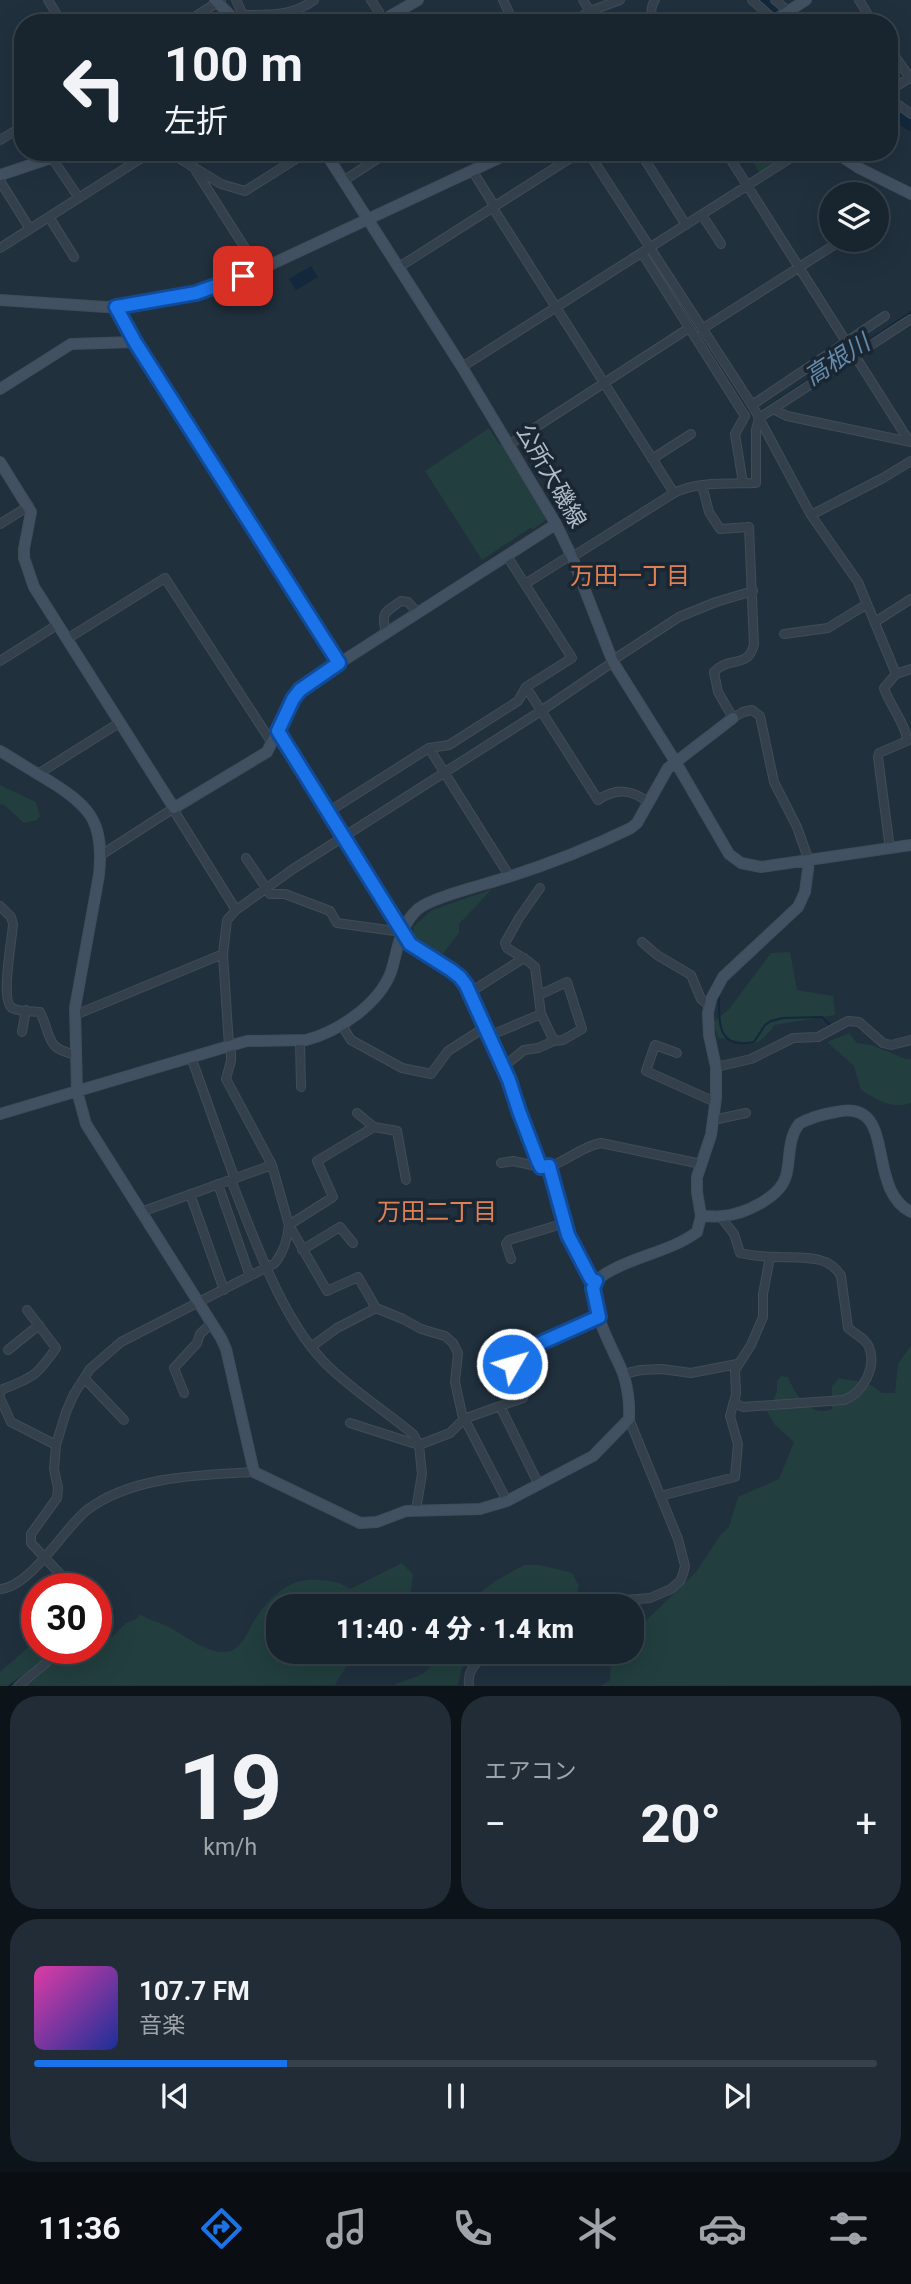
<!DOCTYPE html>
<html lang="ja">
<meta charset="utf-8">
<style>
body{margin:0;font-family:Roboto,"Noto Sans JP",sans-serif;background:#212c36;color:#f1f3f6;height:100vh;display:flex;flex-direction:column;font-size:26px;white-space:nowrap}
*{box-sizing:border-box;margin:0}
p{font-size:23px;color:#9fa4aa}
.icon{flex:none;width:38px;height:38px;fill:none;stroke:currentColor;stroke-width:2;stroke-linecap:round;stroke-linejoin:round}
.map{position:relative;height:1686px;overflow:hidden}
.sheet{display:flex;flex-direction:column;gap:10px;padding:10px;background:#0d1419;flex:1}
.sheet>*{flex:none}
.banner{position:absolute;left:14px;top:14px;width:884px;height:147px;border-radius:28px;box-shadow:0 7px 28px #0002,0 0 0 2px #36414a;background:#18242e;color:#f1f3f6;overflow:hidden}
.tools{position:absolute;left:819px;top:182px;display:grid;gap:14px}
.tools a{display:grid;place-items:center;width:70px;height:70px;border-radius:50%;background:#18242e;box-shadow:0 7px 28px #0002,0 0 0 2px #36414a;font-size:35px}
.speed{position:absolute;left:21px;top:1573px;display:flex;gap:14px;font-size:35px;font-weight:700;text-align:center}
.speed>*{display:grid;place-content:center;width:91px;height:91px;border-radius:50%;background:#18242e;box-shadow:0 7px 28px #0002,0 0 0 2px #36414a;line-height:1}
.speed .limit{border:10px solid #d22;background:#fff;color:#111}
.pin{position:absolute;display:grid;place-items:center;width:60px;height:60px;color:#fff;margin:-30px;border-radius:14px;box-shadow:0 4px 10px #0006}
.me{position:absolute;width:77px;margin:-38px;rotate:52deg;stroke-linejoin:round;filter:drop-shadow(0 0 5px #0008)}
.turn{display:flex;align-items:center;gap:24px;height:147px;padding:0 35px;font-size:32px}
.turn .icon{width:91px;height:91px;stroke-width:2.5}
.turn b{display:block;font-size:49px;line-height:60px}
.big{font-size:52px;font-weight:800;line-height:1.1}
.sheet .card{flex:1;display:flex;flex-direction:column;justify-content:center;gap:10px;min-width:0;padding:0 24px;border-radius:28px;background:#212c36}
.sheet .dial{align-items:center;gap:0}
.dial b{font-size:91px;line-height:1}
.song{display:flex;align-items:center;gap:21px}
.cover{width:84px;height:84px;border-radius:10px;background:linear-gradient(135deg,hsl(320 70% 55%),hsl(230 70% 35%))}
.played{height:7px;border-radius:4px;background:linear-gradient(90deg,#1a73e8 30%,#36414a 30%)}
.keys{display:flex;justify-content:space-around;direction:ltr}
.heat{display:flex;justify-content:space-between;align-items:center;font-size:38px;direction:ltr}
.sheet .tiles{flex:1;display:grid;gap:10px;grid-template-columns:1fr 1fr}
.card:last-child{grid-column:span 2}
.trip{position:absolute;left:266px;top:1594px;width:378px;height:70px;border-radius:28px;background:#18242e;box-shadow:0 7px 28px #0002,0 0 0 2px #36414a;font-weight:800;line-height:70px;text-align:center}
.dock{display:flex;height:112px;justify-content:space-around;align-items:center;background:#0a0e12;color:#9fa4aa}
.dock .icon{width:49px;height:49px}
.dock .active{color:#1a73e8}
.dock b{font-size:32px;color:#f1f3f6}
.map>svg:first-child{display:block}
.green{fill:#223e3e}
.water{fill:#13283c}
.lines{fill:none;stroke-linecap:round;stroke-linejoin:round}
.stream{stroke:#13283c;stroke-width:2}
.river{stroke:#13283c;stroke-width:12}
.street-casing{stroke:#404d59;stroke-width:10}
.secondary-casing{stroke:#404d59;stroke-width:12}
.street{stroke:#34414d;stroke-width:8}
.secondary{stroke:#425161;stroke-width:10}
.route-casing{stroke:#114b97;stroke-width:18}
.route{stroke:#1a73e8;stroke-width:12}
.labels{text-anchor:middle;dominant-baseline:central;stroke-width:7;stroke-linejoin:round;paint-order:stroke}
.street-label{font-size:23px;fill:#afbcc9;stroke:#1a2632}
.water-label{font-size:24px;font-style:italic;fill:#658bab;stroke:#1a2632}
.neighbourhood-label{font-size:24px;fill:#de8255;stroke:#1a2632}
</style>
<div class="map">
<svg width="911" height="1686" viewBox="0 0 911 1686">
<rect width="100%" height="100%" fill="#20303d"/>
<path class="green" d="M747 152H793L760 173Z
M489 428 499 444H502L507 452 546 518V520L533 529 530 528 482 560 425 471Z
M0 785 36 802 40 816 37 820 24 823 3 804 0 805Z
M492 889 459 924V933L441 956 429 950 414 936 413 927 432 910Z
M790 952 797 990 833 996 835 1015 775 1025C751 1056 750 1040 718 1038L713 1022 729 1009 771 953Z
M849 1033 857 1043 871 1045 906 1059H911V1103C892 1110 877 1100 861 1090L854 1066 827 1042Z
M911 1345V1685L600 1686 610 1680 611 1663 618 1652H632V1634L696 1572 721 1534 729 1527 738 1497 779 1479 794 1442 774 1424 767 1411 777 1392V1381L781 1376 788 1377C795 1395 811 1418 832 1409V1386L839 1378C859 1383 865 1378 882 1393H895L898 1364Z
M402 1563 413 1575 410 1598 400 1606H278V1652H355L335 1685 0 1686V1672L31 1645 37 1642V1648H96V1642L112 1637 126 1623 138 1618 140 1614C151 1622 158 1621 169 1627 185 1635 212 1659 233 1650 242 1645 248 1632 252 1624 267 1599 289 1576 320 1580 331 1581 341 1582 350 1589Z
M524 1565H540L572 1573 579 1586 576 1595 553 1600 534 1606H463L495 1581Z
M439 1652H479L462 1668 458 1685H393C414 1676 431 1677 439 1652Z"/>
<path class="water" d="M311 266 318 277 296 290 289 279Z"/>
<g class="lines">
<path class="stream" d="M855 349 911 312
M764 409 850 352
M719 998C719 1025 718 1049 754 1042L765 1025 771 1021 783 1018 822 1017 830 1025
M96 1632 112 1620 114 1612
M9 1686 28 1673"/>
<path class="river" d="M763 0 789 23
M889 111 911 125"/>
<defs>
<path id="street" d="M48 0 62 23
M236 0 243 15V20
M371 0 379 12 382 23
M503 0 514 23
M583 0 597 23
M655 0C649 10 651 14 657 23
M752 0 778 23
M775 0 802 23
M859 0 873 23
M243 15C270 15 293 16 314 0
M185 23 221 0
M572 23 590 11 620 0
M859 23 869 16
M889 48 911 79
M889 91 911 77
M889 98 911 114
M0 140 23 126
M169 152 221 184 245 191 307 152
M588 152 752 405 811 515 858 582 896 674
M640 152 686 225
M726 152 909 441
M52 158 79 198
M472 170 495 207
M196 171 259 270
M0 181 30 229
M343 181 388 152
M493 208 674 493 572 557
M702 215 721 244
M49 217 74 257
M0 248 151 152
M642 253 745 416 735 434 743 483
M399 267 580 152
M702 329 842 240
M462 367 800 152
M752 405 885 316
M773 409 787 416 911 442
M510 444 689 328
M652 459 691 434
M702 485 709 512 720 529 749 527 754 644C749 669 728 656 714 672L718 692 733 718 743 712 752 710 760 716 774 782 797 827 809 861
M674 493C698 481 729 484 756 483V430L759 418 911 319
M811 515 883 478 911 461
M0 524 29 506
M525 584 571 555
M875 622 911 599
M386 633C381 612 384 613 401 601L408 602 417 612
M784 634 828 628 867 604
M67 639 165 578 272 743
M613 660 679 617 716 602 753 591
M0 661 57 625
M526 687 598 800C616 788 631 789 648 802
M278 731 410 944 451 970 460 977 466 985 509 1080 518 1111 541 1167C562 1167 580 1146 601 1143L701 1164
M429 748 510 877
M38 774 119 723
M173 809 236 910
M328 812 429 748 449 745 518 701 526 687 572 658 507 556
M890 849 878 757 879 753 907 741C907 726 889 704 884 688L896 674 911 669
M101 855 174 808
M246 858 270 894H285L330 911 337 923 402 932
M0 906 11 917 13 924C12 942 0 1000 12 1008 20 1012 32 1011 40 1012 51 1033 45 1050 75 1054
M642 942 657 955 691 975 701 999 710 1006
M469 993 524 958
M539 995 567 982 582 1029 563 1040 554 1041
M75 1015 223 954
M341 1024 351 1040 402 1068 431 1074 448 1051 484 1028
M22 1032 26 1010
M489 1036 541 1014
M300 1041 301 1087
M677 1053 655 1045 646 1071 715 1102
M191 1057 233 1174V1185C256 1243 283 1322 328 1366 354 1391 385 1411 413 1434L419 1445 422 1474 416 1510
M503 1067 524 1050 538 1048 554 1041 541 1014 535 967 528 961 507 948 505 943 519 918 540 888
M716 1067 751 1059 793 1038 818 1037 848 1021 859 1022 883 1043 891 1045 911 1040
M357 1113 374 1127
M713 1120 746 1113
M501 1163 513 1161 541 1167
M549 1166 568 1235 591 1279 596 1281
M406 1180 397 1131 374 1127 317 1161 333 1197 289 1225 327 1291 358 1277 376 1308 403 1319 421 1329 445 1336 453 1343 458 1353 455 1382 462 1414 507 1501
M218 1184 250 1276
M190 1194 224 1290
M141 1212 272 1165
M720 1216 734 1234 740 1253C753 1256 766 1257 779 1257 800 1258 829 1254 841 1276L848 1328C855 1334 866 1339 869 1347 877 1367 863 1393 844 1400L743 1407 734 1403
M302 1250 340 1227 353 1243
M511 1259 506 1244 509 1240 565 1223
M311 1347 337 1328 376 1308
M8 1350 39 1325
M623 1374 641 1370 662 1369 691 1373 737 1364
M84 1378 124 1420
M184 1393 174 1368 197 1343 200 1334 212 1323
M0 1394 1 1390C33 1377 36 1377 56 1348L27 1310
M0 1398 11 1422 56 1445
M500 1406 523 1398 512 1365 513 1358 518 1353 599 1317
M350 1423 419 1445 450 1433 464 1419 500 1406 539 1485
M660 1496 735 1477 738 1444 730 1416 736 1394 735 1370 751 1345 763 1317V1294L770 1257
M0 1589C31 1587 64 1528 87 1510 132 1476 199 1475 254 1472
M74 1589 31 1543V1534L57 1498 58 1488 54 1469 56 1445 66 1412 74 1394 90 1369 121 1342 275 1263C283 1253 288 1238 289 1225L272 1165 226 1079 231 1061V1053L229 1046 223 954 227 920 236 910 293 869 541 711 613 662
M551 1606 650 1598 671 1589 680 1581 683 1574 685 1566 678 1539 629 1419
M18 1686 46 1663 53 1653V1648
M469 1686C467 1669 477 1662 488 1652"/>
<path id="secondary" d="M215 0 238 23
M378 23 418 0
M770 23 806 0
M325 152 462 367 556 524 572 557 613 662 675 761 729 854 741 863 761 867 911 845
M835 152 859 168 911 194
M0 175 69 152
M0 300 106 307 146 303 196 293 259 270 512 152
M116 307 135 342 339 663
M0 389 71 344 135 342
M0 462 31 512 24 549V558L34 587 174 808 267 752 293 699 310 682 556 524
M0 751C17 761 34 772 51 782 93 808 104 825 99 875L75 1008 77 1091 86 1124 221 1338 226 1349 254 1472 360 1523 377 1522 406 1511 480 1509 507 1501 593 1456 629 1419C630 1404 628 1390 624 1376 616 1352 576 1292 605 1274 633 1256 670 1252 697 1232L701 1216 697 1192V1177L711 1135 716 1098V1067L709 1035 708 1013 711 999 723 977 798 907 805 892 809 861
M0 1114 229 1046 247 1041 306 1040C338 1032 379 1004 391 972 398 950 399 926 418 909 432 897 487 884 508 877 549 864 592 847 631 828L637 823 668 768 733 718
M701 1216C709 1216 716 1217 723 1216 744 1214 780 1198 786 1176 791 1158 787 1140 799 1124 811 1117 823 1114 836 1112 899 1098 864 1188 911 1212"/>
</defs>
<use href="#street" class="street-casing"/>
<use href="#secondary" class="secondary-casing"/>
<use href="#street" class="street"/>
<use href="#secondary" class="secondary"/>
</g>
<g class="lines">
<defs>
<path id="route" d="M243 276 196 293 116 307 135 342 339 663 300 690 293 699 278 731 410 944 451 970 460 977 466 985 509 1080 519 1111 538 1161 541 1167 549 1166 568 1235 591 1279 596 1281 593 1288 599 1317 518 1353 513 1358 512 1364"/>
</defs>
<use href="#route" class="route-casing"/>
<use href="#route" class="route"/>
</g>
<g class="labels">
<g class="street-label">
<text transform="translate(551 476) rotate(60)">公所大磯線</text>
</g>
<g class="water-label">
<text transform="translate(837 360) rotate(-33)">高根川</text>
</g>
<g class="neighbourhood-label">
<text x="630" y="576">万田一丁目</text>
<text x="437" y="1212">万田二丁目</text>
</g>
</g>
</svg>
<div class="tools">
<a><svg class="icon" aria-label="layers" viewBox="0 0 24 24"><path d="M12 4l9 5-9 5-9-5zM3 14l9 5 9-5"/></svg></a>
</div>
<div class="speed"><div class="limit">30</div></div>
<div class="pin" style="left:243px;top:276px;background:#d93025"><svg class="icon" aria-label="arrive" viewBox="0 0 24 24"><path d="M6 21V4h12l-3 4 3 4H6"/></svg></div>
<svg class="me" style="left:512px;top:1364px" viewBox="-20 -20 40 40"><circle r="17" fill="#1a73e8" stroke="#fff" stroke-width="3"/><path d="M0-11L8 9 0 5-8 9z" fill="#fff"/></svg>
<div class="trip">11:40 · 4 分 · 1.4 km</div>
<div class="banner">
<div class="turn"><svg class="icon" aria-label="left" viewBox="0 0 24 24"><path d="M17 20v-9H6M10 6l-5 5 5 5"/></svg><div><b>100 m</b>左折</div></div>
</div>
</div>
<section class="sheet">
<div class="tiles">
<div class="card dial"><b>19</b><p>km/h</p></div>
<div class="card"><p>エアコン</p>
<div class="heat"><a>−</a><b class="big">20°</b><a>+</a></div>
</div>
<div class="card">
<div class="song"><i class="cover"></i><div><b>107.7 FM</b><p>音楽</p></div></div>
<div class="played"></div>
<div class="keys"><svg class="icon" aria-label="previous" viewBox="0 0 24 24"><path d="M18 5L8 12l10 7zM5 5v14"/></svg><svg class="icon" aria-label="pause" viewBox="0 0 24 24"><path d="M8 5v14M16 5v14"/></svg><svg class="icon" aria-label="next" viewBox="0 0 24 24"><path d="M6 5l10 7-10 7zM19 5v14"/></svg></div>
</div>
</div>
</section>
<nav class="dock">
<b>11:36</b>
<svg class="icon active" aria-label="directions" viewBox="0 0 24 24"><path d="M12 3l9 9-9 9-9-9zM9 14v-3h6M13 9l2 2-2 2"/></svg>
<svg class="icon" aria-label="music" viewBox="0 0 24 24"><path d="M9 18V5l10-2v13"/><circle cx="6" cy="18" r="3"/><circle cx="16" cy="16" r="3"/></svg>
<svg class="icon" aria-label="phone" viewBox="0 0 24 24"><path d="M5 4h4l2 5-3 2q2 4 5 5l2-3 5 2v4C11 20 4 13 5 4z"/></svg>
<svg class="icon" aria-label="climate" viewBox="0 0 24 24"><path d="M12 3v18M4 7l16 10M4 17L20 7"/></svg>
<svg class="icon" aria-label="car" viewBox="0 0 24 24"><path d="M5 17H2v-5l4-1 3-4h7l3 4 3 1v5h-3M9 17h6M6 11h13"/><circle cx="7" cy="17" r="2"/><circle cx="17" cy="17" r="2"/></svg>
<svg class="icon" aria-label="filters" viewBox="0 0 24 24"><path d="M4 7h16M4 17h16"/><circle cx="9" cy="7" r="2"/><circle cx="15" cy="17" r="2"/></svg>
</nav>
